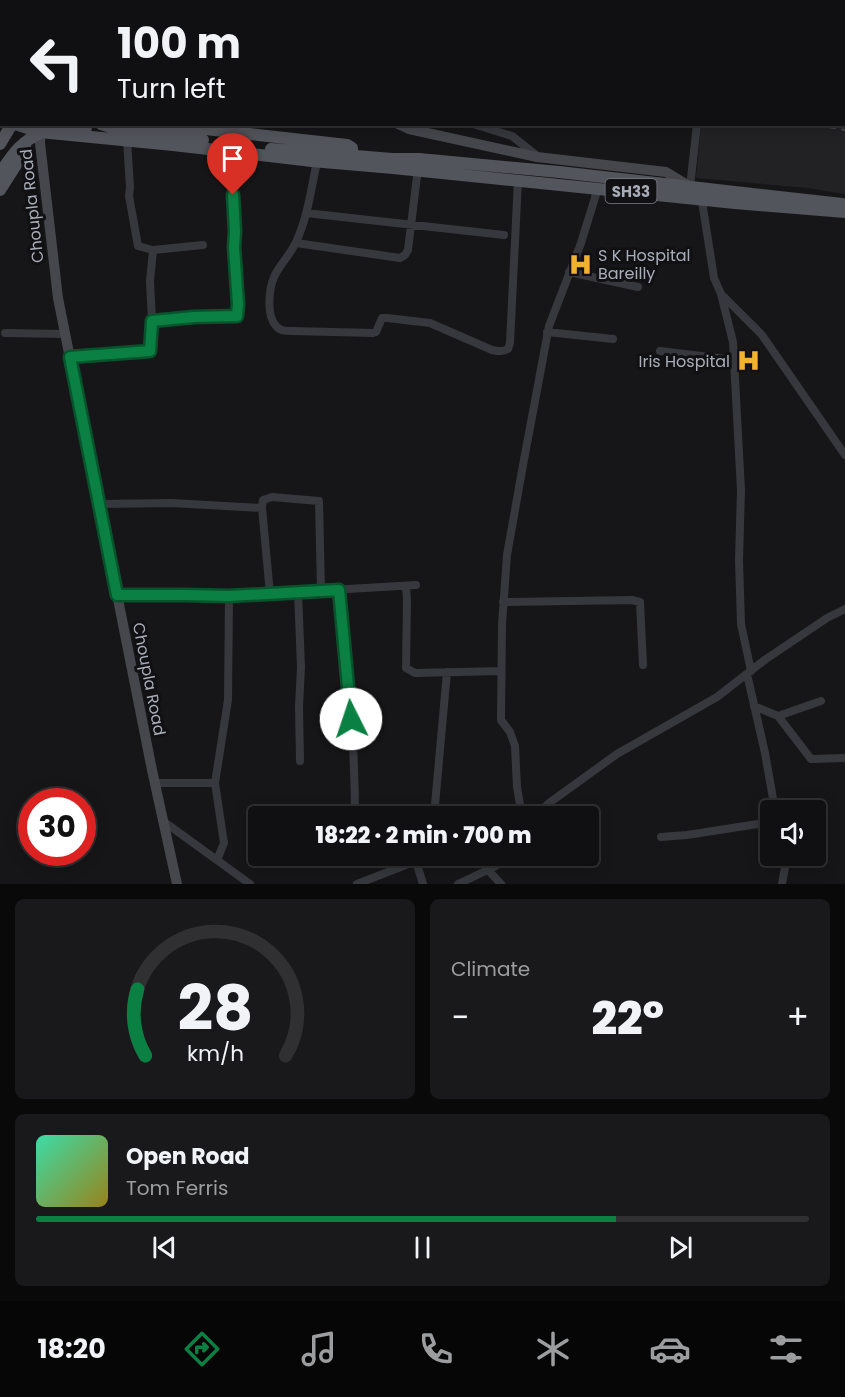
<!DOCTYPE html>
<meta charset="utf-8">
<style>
body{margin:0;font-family:Poppins,sans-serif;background:#19191b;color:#f1f3f6;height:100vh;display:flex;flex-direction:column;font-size:22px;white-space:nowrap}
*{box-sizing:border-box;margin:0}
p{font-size:20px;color:#9c9d9f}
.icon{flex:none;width:33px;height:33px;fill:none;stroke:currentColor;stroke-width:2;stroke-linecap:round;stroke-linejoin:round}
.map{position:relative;height:884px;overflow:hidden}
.details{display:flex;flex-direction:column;gap:15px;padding:15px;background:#09090a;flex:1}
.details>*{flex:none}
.hud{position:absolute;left:0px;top:0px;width:846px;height:126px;box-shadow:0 3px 15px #0003,0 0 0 2px #303032;background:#101012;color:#f1f3f6;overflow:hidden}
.fabs{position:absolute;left:760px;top:800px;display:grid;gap:12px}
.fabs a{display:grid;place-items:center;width:66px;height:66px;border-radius:6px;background:#101012;box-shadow:0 3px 15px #0003,0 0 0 2px #303032;font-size:30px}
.speed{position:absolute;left:18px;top:788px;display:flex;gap:12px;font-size:30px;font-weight:700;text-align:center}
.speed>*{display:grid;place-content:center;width:78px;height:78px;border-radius:50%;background:#101012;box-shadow:0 3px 15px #0003,0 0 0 2px #303032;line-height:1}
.speed .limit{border:9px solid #d22;background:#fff;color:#111}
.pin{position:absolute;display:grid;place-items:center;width:51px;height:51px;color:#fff;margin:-62px -26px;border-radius:50% 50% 50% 0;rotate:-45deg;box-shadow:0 0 6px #0007}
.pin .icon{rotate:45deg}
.me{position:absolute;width:66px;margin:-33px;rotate:356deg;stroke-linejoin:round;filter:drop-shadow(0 0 4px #0008)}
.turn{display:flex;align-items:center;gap:21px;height:126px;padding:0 18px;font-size:27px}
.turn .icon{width:78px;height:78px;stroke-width:2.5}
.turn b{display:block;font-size:42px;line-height:51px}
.big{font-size:45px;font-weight:800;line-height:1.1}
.details .tile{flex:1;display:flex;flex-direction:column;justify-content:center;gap:9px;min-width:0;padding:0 21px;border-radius:9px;background:#19191b}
.details .dial{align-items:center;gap:0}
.dial svg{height:156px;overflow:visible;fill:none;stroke:#303032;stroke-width:7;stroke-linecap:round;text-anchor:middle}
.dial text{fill:#f1f3f6;stroke:none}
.song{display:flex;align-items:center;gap:18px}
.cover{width:72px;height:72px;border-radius:9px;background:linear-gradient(135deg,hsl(160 70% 55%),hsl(50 70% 35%))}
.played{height:6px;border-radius:3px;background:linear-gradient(90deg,#0b8043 75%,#303032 75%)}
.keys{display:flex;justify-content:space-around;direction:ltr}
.heat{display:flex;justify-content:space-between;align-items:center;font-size:33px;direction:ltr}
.details .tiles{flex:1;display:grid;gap:15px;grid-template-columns:1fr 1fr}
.tile:last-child{grid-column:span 2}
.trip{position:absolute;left:248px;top:806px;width:351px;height:60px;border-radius:6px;background:#101012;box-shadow:0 3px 15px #0003,0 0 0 2px #303032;font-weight:800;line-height:60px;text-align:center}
.tabs{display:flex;height:96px;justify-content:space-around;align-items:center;background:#060607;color:#9c9d9f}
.tabs .icon{width:42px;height:42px}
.tabs .active{color:#0b8043}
.tabs b{font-size:27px;color:#f1f3f6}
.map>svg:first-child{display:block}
.built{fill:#222225}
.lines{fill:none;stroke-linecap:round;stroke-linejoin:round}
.street{stroke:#37383d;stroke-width:8}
.secondary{stroke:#45474d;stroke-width:10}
.primary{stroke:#53555c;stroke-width:12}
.rail{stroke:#4a4c52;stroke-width:2;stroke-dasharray:8 6;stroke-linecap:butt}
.route-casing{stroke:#07532c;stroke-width:15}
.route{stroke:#0b8043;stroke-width:10}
.labels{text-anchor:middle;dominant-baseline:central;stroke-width:6;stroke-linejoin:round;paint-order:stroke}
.shield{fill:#111113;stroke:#7b7e86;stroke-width:1.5}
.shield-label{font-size:15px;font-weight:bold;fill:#a8adb8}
.street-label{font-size:16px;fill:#a8adb8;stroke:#111113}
.poi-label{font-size:16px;fill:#a8adb8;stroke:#111113;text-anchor:start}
</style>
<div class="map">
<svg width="845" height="884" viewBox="0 0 845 884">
<rect width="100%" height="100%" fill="#161618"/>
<path class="built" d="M207 0H845V194L808 188 696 178 701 125 844 124V2H208Z"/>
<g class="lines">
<path class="street" d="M194 0 195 2
M708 2V0
M473 124 512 136 536 155
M127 140 130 187 129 196 138 246 153 250 203 245
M317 162C311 188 308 217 296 242 291 254 280 264 274 277 269 289 266 315 276 326 280 331 286 331 292 331L373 333 376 332 382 318H387L430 323 492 350C498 351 502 352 508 349L510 343 518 180
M690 187 697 124
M701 195 714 278 721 294 762 335 845 455
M306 213 504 235
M296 243 400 258 405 255 408 250 418 168
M569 272 638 287
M721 294 733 342 741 490 739 560 741 624 751 671
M152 321 194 317 237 316 238 304 234 247 235 231 233 195 235 152
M547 332 613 339
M5 333 65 334
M660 351 734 360
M70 357 150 351 152 321 150 281 153 250
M99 504 172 503 262 508
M406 586 407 600 406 668 415 673 501 671
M339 590C347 665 355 740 355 816
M298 592 301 667 299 706 300 761
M270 594 262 508 263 500 272 497 319 501 321 591
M117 595 229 596
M503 602 632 600 640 602 643 665
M747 674 765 753 775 810
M754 706 778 716 821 701
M778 716 811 759 845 758
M155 783H215L228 700 229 596 416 585
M215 783 224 843 217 860
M434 816 447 672
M522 816 517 787 515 746 510 732 501 720 502 624 507 555 523 465 549 326 581 243 598 188
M536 816 549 803 617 754 717 697 766 659 827 618 845 609
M163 821 250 884
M661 837 687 835 758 824 771 826
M416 861 423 884
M488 870 501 884
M357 884 416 861 423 855
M458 884 496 866 500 855
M782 884 785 867 783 855"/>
<path class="secondary" d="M22 0V2
M409 2 410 0
M0 104H2
M41 124 40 143 58 298 152 770 177 884
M398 124 409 129 537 157 666 172 689 186"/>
<path class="primary" d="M31 2V0
M0 81 2 79
M0 117H2
M15 124 40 132 173 145 312 161 393 168 735 203 845 212
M60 124 86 128
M101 124 117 129 203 140
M162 124 347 145 352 148V159
M0 144 12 124
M271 149 392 159H419L559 172 842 204
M0 173C13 154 21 141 43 132
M0 190 26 149"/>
<path class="rail" d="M246 0 249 2
M814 124 845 130"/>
</g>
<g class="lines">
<defs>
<path id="route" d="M233 195 235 231 234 247 238 304 237 316 194 317 152 321 150 351 70 357 117 595H185L229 596 339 590 351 719"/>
</defs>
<use href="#route" class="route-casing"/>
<use href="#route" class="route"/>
</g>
<defs>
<symbol id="hospital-bare" viewBox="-9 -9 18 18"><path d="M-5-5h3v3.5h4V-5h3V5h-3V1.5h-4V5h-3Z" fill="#f2b134" stroke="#111113" stroke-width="2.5" paint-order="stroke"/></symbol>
</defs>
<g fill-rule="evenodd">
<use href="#hospital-bare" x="564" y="248" width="33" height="33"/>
<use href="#hospital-bare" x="732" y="344" width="33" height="33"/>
</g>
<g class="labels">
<rect class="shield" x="605.5" y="179" width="51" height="24" rx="4.5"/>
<g class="shield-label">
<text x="631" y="191">SH33</text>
</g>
<g class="street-label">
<text transform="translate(32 206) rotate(-96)">Choupla Road</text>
<text transform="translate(149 679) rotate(79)">Choupla Road</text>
</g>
<g class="poi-label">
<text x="598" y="255">S K Hospital<tspan x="598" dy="18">Bareilly</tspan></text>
<text x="730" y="361" text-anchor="end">Iris Hospital</text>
</g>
</g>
</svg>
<div class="fabs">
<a><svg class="icon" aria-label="sound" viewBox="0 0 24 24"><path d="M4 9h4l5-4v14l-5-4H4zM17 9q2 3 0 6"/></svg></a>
</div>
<div class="speed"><div class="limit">30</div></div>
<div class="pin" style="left:233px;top:195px;background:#d93025"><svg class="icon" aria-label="arrive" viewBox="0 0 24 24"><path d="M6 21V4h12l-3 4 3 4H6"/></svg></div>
<svg class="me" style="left:351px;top:719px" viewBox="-20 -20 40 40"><circle r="19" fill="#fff"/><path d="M0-13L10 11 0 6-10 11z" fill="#0b8043"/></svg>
<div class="trip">18:22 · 2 min · 700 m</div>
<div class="hud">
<div class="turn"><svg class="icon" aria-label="left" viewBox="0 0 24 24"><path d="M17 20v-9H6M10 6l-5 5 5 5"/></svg><div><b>100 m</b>Turn left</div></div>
</div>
</div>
<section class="details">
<div class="tiles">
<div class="tile dial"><svg viewBox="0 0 100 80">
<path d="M14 69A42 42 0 1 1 86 69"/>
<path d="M14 69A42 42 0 0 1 10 35" stroke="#0b8043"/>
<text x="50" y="56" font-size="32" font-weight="700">28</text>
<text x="50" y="72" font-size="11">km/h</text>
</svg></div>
<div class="tile"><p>Climate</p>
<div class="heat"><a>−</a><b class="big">22°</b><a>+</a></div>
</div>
<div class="tile">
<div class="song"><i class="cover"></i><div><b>Open Road</b><p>Tom Ferris</p></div></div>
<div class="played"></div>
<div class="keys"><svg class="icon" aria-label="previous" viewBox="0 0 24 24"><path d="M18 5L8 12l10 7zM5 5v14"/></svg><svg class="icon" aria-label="pause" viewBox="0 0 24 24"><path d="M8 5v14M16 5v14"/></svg><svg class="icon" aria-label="next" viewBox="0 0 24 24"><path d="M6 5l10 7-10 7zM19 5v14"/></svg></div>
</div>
</div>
</section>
<nav class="tabs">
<b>18:20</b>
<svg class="icon active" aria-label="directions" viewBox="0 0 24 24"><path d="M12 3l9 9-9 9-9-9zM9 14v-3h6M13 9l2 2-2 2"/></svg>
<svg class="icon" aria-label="music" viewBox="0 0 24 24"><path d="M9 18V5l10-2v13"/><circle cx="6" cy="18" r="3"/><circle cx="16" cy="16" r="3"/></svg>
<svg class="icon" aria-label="phone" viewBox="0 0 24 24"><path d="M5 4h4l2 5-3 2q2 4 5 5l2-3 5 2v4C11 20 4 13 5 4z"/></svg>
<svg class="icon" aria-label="climate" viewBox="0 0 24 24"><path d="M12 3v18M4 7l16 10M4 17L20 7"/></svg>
<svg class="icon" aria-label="car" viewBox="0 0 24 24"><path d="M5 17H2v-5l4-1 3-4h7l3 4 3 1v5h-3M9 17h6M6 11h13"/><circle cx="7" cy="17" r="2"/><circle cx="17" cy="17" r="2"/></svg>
<svg class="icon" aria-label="filters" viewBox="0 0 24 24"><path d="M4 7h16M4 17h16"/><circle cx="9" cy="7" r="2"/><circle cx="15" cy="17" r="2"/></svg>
</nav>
